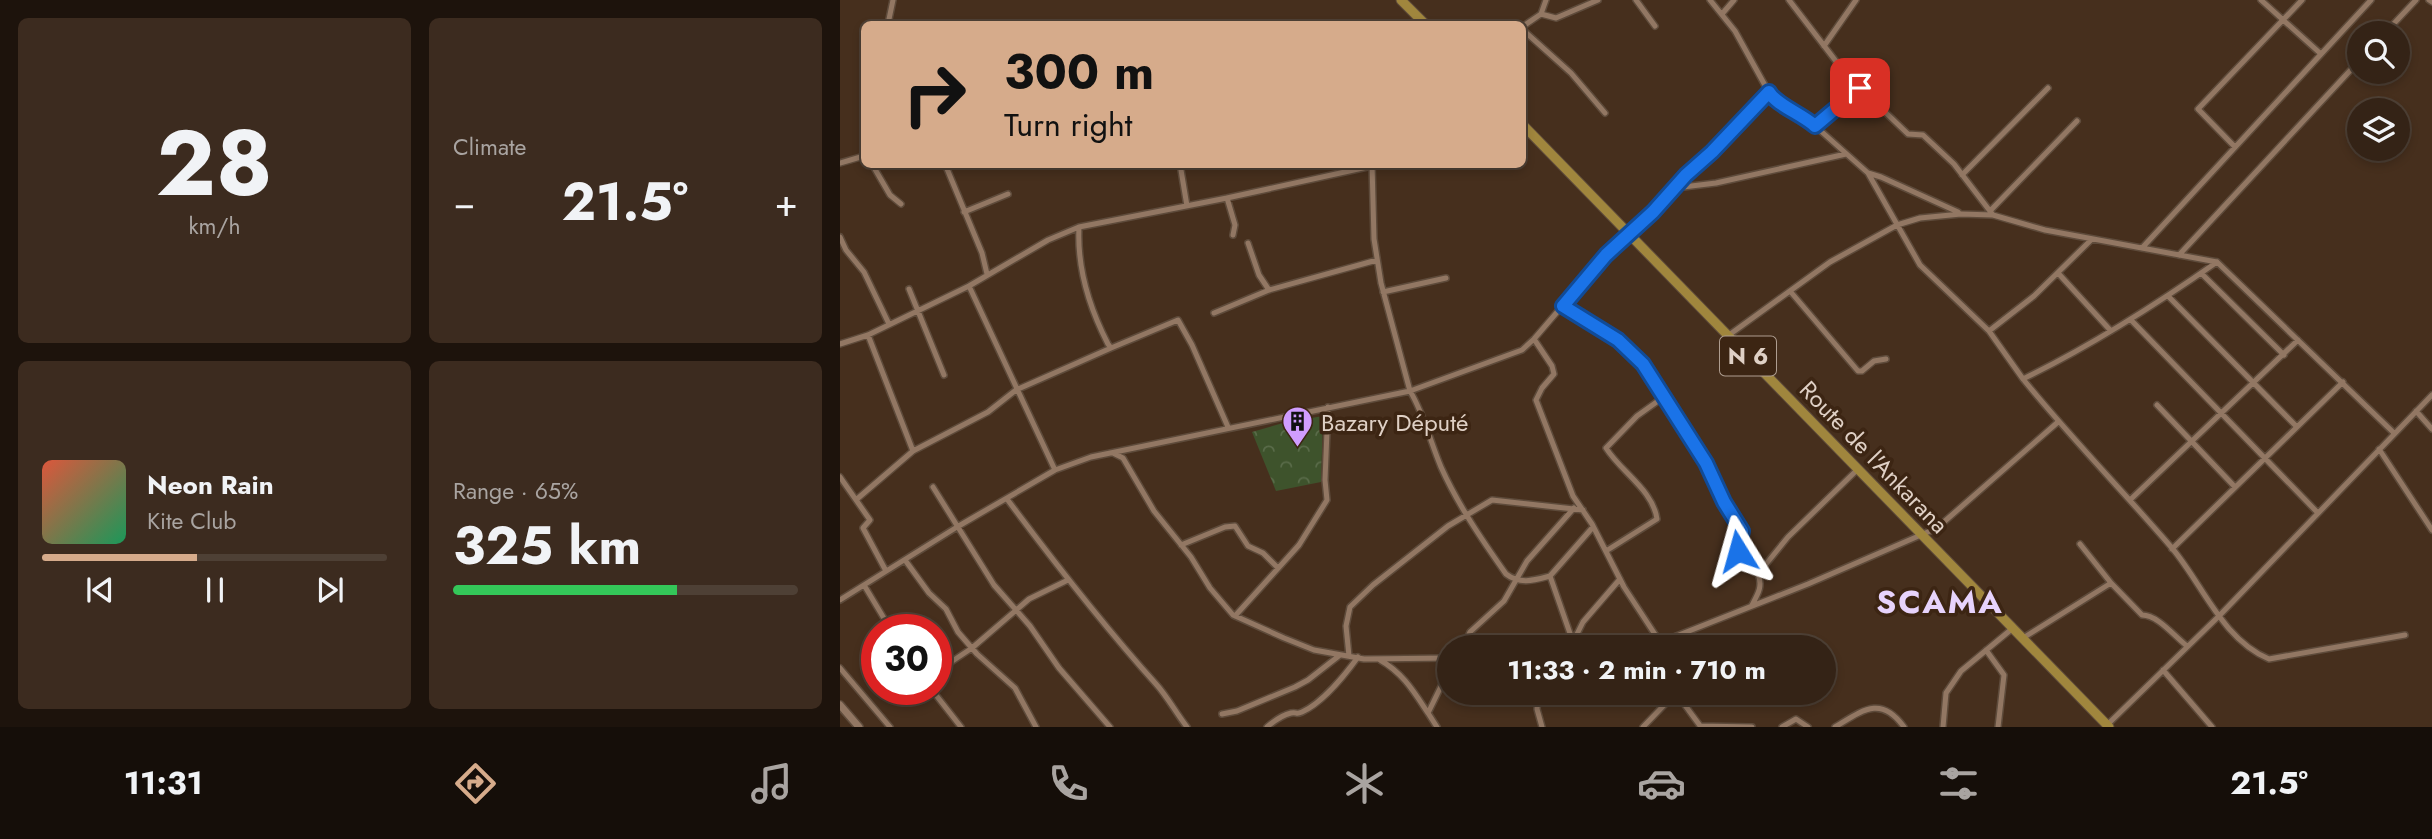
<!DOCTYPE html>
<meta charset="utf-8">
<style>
body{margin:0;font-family:Jost,sans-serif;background:#3c2b1f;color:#f1f3f6;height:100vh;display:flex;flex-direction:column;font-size:26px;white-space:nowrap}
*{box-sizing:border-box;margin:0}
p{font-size:23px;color:#a9a4a1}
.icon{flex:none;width:38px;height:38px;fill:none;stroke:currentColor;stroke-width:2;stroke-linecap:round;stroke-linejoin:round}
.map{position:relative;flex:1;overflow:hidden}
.details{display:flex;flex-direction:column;gap:18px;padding:18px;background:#1d130c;width:840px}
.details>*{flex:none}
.hud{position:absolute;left:21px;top:21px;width:665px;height:147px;border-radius:10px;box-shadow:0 4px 10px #0003,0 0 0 2px #4e4035;background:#d6ab8b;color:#111;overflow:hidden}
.controls{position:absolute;left:1507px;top:21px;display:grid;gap:14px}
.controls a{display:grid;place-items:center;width:63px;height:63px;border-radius:50%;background:#342316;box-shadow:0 4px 10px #0003,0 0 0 2px #4e4035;font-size:35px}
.speed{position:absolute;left:21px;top:614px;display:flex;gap:14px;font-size:35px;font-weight:700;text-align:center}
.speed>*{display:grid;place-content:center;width:91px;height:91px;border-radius:50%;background:#342316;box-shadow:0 4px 10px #0003,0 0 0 2px #4e4035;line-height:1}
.speed .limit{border:10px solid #d22;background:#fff;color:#111}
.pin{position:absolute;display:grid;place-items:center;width:60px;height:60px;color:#fff;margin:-30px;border-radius:14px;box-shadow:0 4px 10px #0006}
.me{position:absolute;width:77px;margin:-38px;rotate:352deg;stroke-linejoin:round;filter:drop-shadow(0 0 5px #0008)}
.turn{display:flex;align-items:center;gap:24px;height:147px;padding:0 28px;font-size:32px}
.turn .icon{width:91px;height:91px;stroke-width:2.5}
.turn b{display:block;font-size:49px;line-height:60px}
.big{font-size:52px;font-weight:700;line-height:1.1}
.details .tile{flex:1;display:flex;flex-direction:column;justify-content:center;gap:10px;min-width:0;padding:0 24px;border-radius:10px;background:#3c2b1f}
.details .dial{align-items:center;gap:0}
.dial b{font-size:91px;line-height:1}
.song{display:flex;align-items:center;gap:21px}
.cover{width:84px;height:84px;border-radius:10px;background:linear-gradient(135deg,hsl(10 70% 55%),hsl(150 70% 35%))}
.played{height:7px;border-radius:4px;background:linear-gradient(90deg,#d6ab8b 45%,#4e4035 45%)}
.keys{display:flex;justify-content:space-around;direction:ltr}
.heat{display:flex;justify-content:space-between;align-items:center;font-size:38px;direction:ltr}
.charge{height:10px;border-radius:5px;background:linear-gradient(90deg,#34c759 65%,#4e4035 0)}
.details .tiles{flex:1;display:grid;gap:18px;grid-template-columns:repeat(2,1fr)}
.trip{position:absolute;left:597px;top:635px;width:399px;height:70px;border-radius:35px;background:#342316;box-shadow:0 4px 10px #0003,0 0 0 2px #4e4035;font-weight:700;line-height:70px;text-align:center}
.tab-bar{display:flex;height:112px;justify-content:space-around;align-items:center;background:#150e09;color:#a9a4a1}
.tab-bar .icon{width:49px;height:49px}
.tab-bar .selected{color:#d6ab8b}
.tab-bar b{font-size:32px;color:#f1f3f6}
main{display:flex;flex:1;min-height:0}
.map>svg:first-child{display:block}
.park{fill:url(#park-crowns)}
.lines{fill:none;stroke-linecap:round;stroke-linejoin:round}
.minor-casing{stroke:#5e4b3b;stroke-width:8}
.tertiary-casing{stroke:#5e4b3b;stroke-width:10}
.primary-casing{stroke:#5e4b3b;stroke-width:11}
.minor{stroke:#927763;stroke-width:5}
.tertiary{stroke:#927763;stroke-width:7}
.primary{stroke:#a0863d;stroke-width:9}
.route-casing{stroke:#114b97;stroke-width:18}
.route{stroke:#1a73e8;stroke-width:12}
.labels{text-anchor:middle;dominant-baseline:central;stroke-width:7;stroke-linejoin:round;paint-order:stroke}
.shield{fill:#3c2513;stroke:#ae9d90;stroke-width:2}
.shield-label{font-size:23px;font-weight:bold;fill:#dfd0c5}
.poi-label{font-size:24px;fill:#dfd0c5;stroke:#3c2513;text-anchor:start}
.street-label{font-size:24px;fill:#dfd0c5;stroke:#3c2513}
.district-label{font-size:32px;font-weight:bold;letter-spacing:2px;fill:#e7d3fc;stroke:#3c2513}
</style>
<main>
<section class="details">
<div class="tiles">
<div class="tile dial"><b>28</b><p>km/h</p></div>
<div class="tile"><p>Climate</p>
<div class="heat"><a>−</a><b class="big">21.5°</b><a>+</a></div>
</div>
<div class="tile">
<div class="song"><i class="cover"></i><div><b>Neon Rain</b><p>Kite Club</p></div></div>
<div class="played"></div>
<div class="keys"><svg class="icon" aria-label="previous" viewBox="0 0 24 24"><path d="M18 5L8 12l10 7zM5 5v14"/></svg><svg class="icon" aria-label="pause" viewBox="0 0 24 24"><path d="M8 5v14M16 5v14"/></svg><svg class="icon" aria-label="next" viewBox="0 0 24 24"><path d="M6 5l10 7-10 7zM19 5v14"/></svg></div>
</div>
<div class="tile"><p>Range · 65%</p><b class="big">325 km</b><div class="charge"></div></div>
</div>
</section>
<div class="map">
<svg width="1592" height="727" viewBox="0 0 1592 727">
<defs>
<pattern id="park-crowns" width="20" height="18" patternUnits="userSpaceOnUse" patternTransform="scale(1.75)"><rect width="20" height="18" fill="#3e532c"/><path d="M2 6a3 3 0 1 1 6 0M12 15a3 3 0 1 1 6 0" fill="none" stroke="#596b49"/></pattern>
</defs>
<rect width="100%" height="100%" fill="#462f1d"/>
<path class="park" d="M483 416 481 482 436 491 412 432 443 423Z"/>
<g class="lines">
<defs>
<path id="minor" d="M796 0 815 26
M870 0 895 31 932 98 964 116 1028 173 1041 177 1118 212
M949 0 1018 90
M1421 0 1481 54
M1589 0 1592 2
M701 14 716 18 758 0
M882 14 894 0
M486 23V24
M48 24 53 0
M682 27 701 14 706 0
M682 29 731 73 765 113
M1545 33 1576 0
M984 46 1016 0
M975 126 1020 88 1068 134 1083 135 1114 164 1153 215
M1395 147 1358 109 1462 0
M0 163 24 156
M32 164 50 195 61 204
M105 164 142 253 147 274
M340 164 347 206
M1028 173 1080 265 1149 331 1194 296 1252 239
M1122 175 1208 88
M835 188 876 183 1006 154
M387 198 395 225 393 235
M1150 211 1237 121
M124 212 168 194
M239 227C237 267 250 309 268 344L271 348 338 320 352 345 388 427
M0 237 6 250 24 272 49 324
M408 243 419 275 429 290
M1302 248 1531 0
M1339 255 1519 61
M1377 262C1314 306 1251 346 1183 379 1230 437 1283 491 1332 548 1363 585 1382 639 1429 659L1565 635
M1218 273 1271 331
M1361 273 1444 355
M129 286 215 470
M69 289 104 375
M950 291 1018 371H1022L1034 361 1046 359
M543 292 606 278
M1328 296 1457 427
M723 306 778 340 803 364 866 463 884 502 902 531C896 553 895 564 918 574 923 586 918 594 912 605
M374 313 429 290 537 260
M1291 320 1477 512
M1149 331 1183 379
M28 335 73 451
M889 335 990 262 1057 225 1080 218 1121 214 1153 215 1205 230 1377 262 1554 433
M694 339 712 366 714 374 702 388 696 400 733 496 752 524 784 587 820 642
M0 344 28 335 129 286 208 240 239 227 387 198 541 164
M1317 405 1395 487
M1576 411 1592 429
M1539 449 1592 530
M273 453 283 458 314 511 351 557 370 588 393 615 444 638 474 650 524 659 609 658
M0 477 30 520 23 528 46 571
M93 487 154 585 190 626 219 668 270 727
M17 499 73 451 148 412 176 390 271 348
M167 499C214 562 263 625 316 684 327 696 336 713 347 727
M1290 500 1458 340
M341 545 385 527 395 526 408 546 423 553 438 568
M1332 549 1503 382
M766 551 817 519C813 490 781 472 766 448L797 416 825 396
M65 560 89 593 106 609 118 632 137 654 175 688 196 727
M918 574 948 537 1018 469
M710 576C695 580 680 585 666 574 642 540 618 505 601 467 590 441 584 414 570 391L682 350 694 339 766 255 813 212 846 175 872 152 928 92
M1271 583 1302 615C1318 615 1334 636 1347 646
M24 585 51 630
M0 600 117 527 215 470 251 457 570 391 541 283 534 239 532 164
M395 616 459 545 487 500 485 480 488 407
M1183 638 1271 583 1240 544
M733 642 710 576 753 527
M733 642 743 622 780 579
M623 648 630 632 664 601 687 561 734 508
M686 648 711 640 782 644 786 648
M806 648 968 584 1097 528 1218 422
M1146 650 1164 675 1158 727
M509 656 506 626 510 607 533 585 608 526 652 500 743 510
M540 660C563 673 574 692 588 713
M0 668 50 727
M1323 670 1372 727
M96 672 132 648 189 599 228 580
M92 690 121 727
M836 693 861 727
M382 714 397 711 455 687 468 680 500 655
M1267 725 1379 616 1592 395
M860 726 912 727
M427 727C434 721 442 715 451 713 459 712 455 715 462 712 482 703 505 675 518 657
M597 727 588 713 609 670
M702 727 697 709 698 697 703 693
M803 727 830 699 832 693
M942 727 956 719 968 727
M995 727C1023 710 1041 695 1064 727
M1103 727 1106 693 1121 671 1173 628"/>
<path id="tertiary" d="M0 705 19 727"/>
<path id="primary" d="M561 0 585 24
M682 124 1269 727"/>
</defs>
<use href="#minor" class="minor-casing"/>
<use href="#tertiary" class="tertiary-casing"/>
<use href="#primary" class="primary-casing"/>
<use href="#minor" class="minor"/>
<use href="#tertiary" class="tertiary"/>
<use href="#primary" class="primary"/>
</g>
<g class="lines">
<defs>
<path id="route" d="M898 551 902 531 884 502 866 463 803 364 778 340 723 306 766 255 813 212 846 175 872 152 929 92C936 105 962 114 975 126L1020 88"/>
</defs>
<use href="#route" class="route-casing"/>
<use href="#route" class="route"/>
</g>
<defs>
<symbol id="building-pin" viewBox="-11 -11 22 30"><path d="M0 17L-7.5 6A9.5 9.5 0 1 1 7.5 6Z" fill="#d09dff" stroke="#3c2513"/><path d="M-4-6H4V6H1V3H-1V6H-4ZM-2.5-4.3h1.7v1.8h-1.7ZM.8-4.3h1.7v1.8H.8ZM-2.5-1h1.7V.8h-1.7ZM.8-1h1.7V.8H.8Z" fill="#111"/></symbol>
</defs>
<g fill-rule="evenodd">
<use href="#building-pin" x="440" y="404" width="35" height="47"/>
</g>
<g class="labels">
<rect class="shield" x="880" y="336.5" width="56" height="39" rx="5"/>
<g class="shield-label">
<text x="908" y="356">N 6</text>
</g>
<g class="poi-label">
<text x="481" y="422">Bazary Député</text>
</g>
<g class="street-label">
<text transform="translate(1034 457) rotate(46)">Route de l'Ankarana</text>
</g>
<g class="district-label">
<text x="1100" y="602">SCAMA</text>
</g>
</g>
</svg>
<div class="controls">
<a><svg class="icon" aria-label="search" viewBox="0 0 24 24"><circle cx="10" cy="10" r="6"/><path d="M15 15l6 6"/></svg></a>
<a><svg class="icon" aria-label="layers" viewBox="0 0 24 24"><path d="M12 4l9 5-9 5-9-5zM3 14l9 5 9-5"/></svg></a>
</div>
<div class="speed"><div class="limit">30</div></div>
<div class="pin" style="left:1020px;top:88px;background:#d93025"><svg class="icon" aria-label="arrive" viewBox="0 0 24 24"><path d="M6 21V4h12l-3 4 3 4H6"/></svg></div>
<svg class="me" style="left:898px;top:551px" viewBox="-20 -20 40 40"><path d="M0-17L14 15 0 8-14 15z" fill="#1a73e8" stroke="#fff" stroke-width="4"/></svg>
<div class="trip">11:33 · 2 min · 710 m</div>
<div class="hud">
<div class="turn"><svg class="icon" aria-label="right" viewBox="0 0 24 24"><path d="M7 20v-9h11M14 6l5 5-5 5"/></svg><div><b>300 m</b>Turn right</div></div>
</div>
</div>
</main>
<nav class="tab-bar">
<b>11:31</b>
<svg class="icon selected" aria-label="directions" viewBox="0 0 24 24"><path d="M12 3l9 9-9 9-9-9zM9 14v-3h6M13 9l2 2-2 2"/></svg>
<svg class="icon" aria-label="music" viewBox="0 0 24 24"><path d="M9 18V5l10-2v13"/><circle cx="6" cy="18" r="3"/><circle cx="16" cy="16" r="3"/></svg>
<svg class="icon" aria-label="phone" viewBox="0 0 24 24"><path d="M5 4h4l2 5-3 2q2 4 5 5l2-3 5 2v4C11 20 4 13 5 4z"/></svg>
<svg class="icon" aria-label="climate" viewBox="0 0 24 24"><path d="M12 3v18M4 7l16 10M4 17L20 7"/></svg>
<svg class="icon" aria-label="car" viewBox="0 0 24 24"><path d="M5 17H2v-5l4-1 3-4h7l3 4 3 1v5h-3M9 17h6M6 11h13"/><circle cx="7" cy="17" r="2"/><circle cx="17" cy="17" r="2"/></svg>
<svg class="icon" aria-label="filters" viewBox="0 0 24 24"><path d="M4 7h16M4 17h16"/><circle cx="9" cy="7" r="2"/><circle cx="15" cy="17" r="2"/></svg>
<b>21.5°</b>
</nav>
